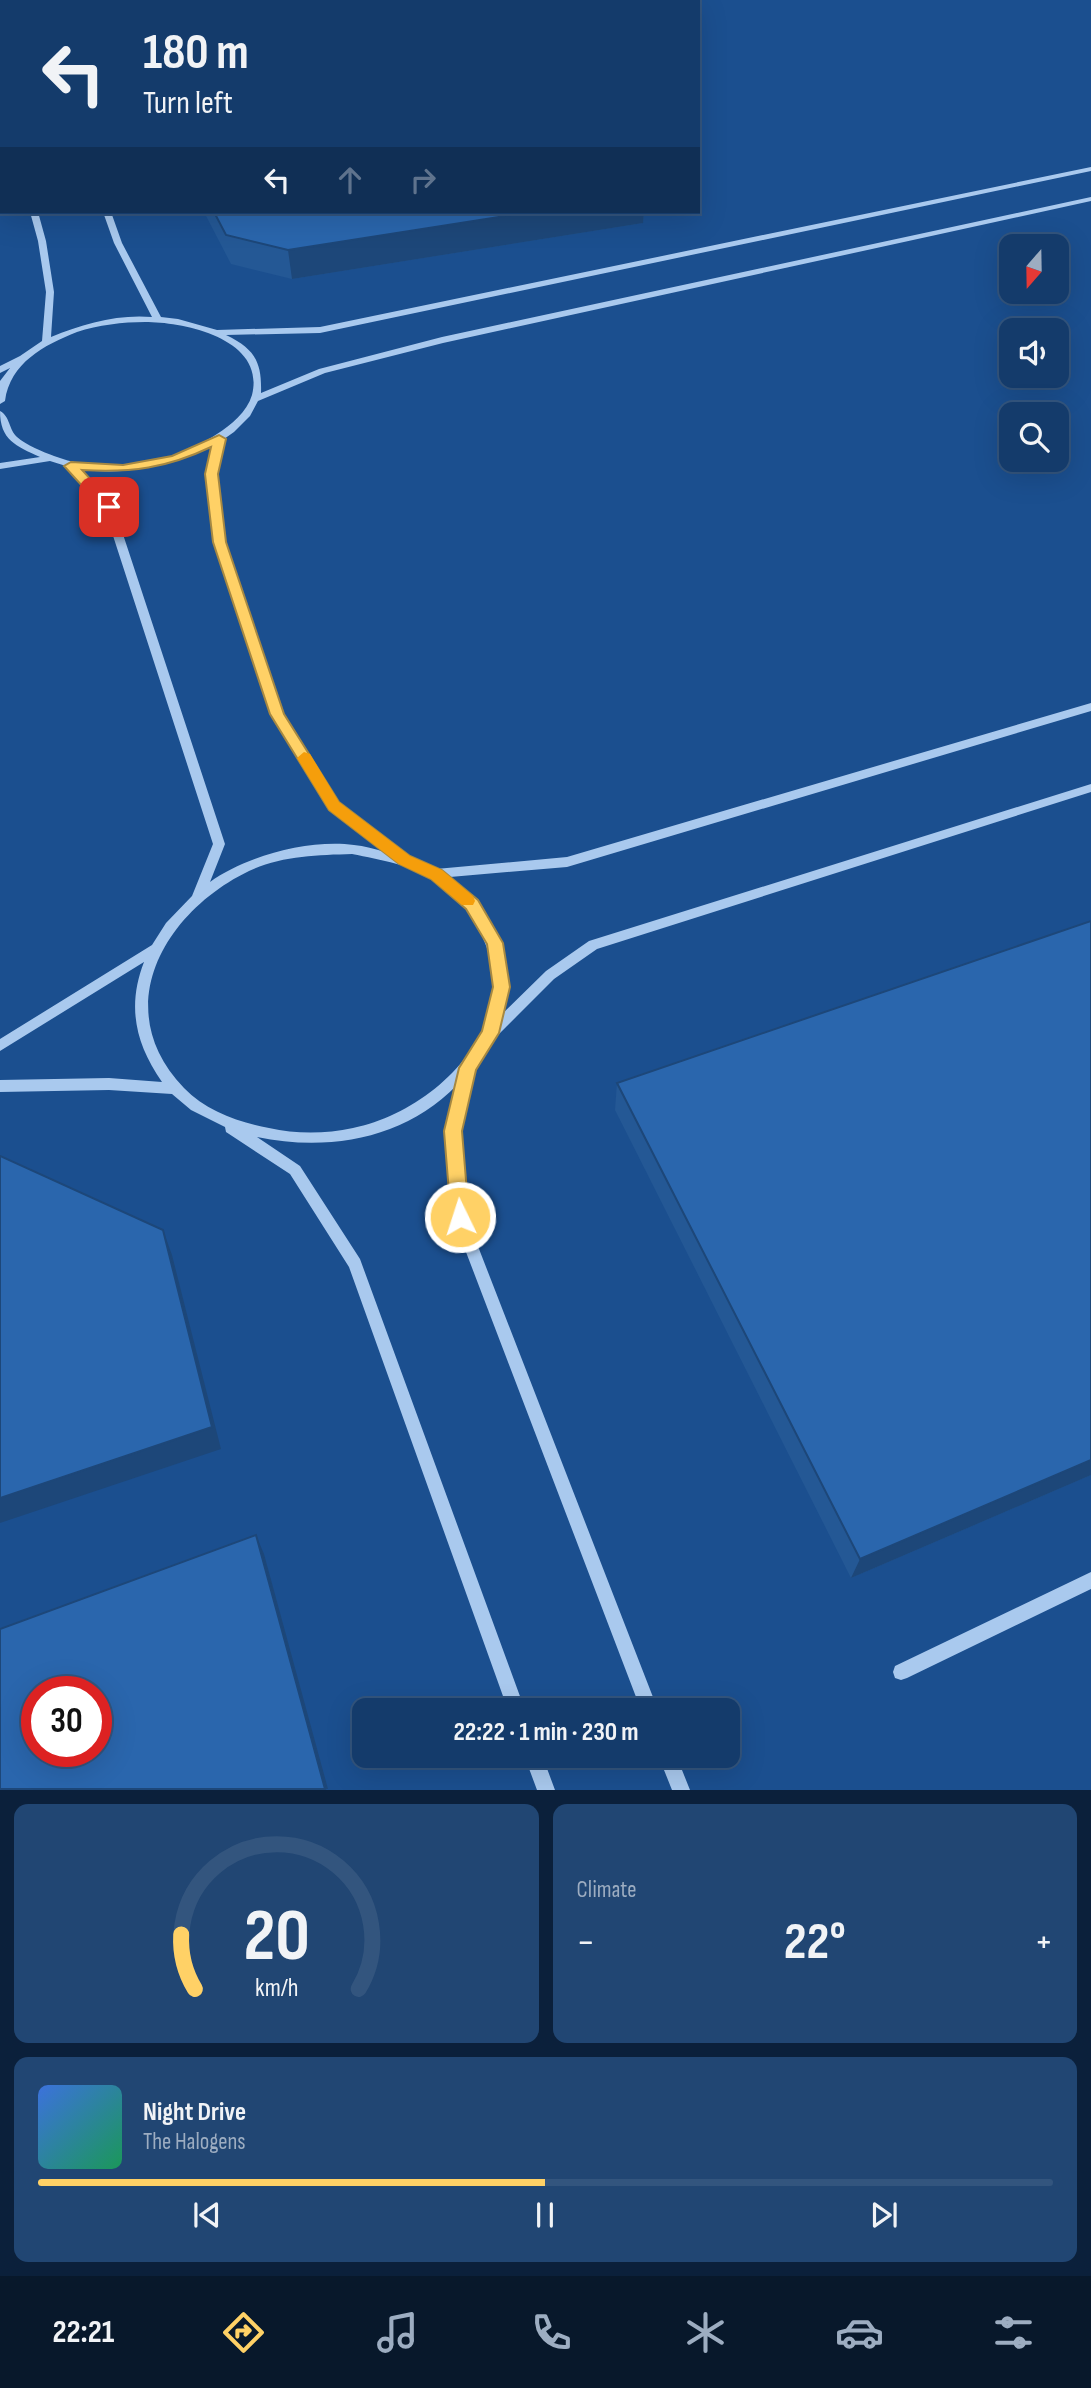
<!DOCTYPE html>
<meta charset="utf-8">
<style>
body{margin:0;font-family:"Sofia Sans Condensed",sans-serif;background:#214673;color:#f1f3f6;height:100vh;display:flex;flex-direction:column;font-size:26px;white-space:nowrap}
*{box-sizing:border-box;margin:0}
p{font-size:23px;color:#9dadc1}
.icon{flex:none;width:38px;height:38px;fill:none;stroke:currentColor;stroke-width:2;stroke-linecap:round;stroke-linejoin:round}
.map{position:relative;height:1790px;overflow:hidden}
.drawer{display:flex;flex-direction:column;gap:14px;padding:14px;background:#0b203b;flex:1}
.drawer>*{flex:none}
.top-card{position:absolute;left:0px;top:0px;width:700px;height:214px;box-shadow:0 7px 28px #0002,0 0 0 2px #33557e;background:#143b6b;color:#f1f3f6;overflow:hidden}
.needle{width:46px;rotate:200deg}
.tools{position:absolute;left:999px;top:234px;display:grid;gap:14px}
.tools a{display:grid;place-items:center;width:70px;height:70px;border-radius:14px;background:#143b6b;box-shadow:0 7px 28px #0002,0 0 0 2px #33557e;font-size:35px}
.speed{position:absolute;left:21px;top:1676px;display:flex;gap:14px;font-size:35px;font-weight:700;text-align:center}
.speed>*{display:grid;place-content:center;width:91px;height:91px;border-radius:50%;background:#143b6b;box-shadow:0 7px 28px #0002,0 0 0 2px #33557e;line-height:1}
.speed .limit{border:10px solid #d22;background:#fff;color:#111}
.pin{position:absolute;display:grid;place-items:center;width:60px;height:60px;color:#fff;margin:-30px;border-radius:14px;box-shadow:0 4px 10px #0006}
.me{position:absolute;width:77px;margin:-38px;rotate:356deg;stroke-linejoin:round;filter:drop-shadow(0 0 5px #0008)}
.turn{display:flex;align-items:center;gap:24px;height:147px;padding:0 28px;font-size:32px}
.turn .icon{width:91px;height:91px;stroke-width:2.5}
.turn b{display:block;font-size:49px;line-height:60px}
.lanes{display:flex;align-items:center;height:66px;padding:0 28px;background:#0003;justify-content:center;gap:35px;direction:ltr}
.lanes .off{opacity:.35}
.big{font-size:52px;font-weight:700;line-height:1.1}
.drawer .tile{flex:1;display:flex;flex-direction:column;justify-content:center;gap:10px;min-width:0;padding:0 24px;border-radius:14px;background:#214673}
.drawer .dial{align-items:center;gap:0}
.dial svg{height:182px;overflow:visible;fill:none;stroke:#33557e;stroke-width:7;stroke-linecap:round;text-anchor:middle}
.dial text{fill:#f1f3f6;stroke:none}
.song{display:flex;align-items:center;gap:21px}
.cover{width:84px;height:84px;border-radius:10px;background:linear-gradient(135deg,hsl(220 70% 55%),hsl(150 70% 35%))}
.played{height:7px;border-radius:4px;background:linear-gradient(90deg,#ffd166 50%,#33557e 50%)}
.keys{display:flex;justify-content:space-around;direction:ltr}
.heat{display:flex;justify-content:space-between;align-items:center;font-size:38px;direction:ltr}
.drawer .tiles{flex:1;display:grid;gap:14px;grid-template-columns:1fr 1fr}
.tile:last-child{grid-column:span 2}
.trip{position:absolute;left:352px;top:1698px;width:388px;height:70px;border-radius:14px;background:#143b6b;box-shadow:0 7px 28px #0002,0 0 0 2px #33557e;font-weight:700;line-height:70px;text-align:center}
.menu{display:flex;height:112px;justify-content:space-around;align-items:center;background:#08182b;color:#9dadc1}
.menu .icon{width:49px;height:49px}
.menu .selected{color:#ffd166}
.menu b{font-size:32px;color:#f1f3f6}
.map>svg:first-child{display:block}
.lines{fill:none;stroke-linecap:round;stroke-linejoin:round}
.minor{fill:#a9c9ee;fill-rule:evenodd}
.wall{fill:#245895}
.shaded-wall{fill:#1d4779}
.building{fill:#2a66ad;stroke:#1d4779;stroke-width:2;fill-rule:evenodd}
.route{fill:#ffd166;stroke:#a68842;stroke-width:2}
.slow{fill:#f59e0b}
</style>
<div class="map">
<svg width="1091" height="1790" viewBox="0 0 1091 1790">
<rect width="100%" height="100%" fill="#1b4f8f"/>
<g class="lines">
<path class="minor" d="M28 0H36V2H29Z
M0 90H2V100H0Z
M1091 167V171L320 333 226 335C255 349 262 362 261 393L319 369 442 337 1091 197V201L443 343 325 373 258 401 250 416 234 432 224 439 217 474 225 542 282 714 338 803 408 858 436 869 567 857 1091 703V711L567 867 450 877C484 904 509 949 506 993 506 1000 503 1008 501 1015L546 971 589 941 1091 784V792L597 949 554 979 496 1037 492 1038 474 1066 460 1131 467 1218 658 1710H641L453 1218 446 1131 457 1085C405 1139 328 1152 257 1137L300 1166 360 1259 525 1710H508L349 1267 290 1174 226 1132 225 1127 191 1110 172 1094 109 1090 0 1092V1080L109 1078 162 1082C135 1043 127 1006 144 962L0 1051V1039L152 945 166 923 192 896 213 844 104 508 66 466 50 461 0 469V463L40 457C16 446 0 440 0 411 10 416 9 430 17 437 26 445 43 452 54 456 107 476 171 464 217 434 231 425 247 412 252 395 266 339 185 322 145 322 123 322 98 325 77 332 44 345 10 363 5 401L0 404V381L10 368 0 373V366L20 356 42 341 46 292 38 241 30 212H38L46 241 54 292 51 337C83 324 117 314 152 317L114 243 103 212H111L122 243 161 317 178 319 217 330 320 327ZM213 445 207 474 215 542 271 714 330 809 385 852C375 849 364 846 354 845 309 839 246 856 210 882L225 844 114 507 79 469C126 477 171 465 213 445ZM352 854C381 860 412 865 437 881 460 896 475 918 485 943 520 1029 433 1112 353 1128 325 1134 296 1134 269 1128 238 1122 206 1111 184 1088 108 1009 164 912 249 871 280 856 317 855 352 854Z
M1091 1572V1589L907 1678 901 1680 895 1678 893 1672 895 1666Z
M524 1755H542L555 1790H537Z
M658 1755H676L690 1790H672Z"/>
</g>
<path class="wall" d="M204 212H644L643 223 292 279 231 264Z
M1091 921V1475L851 1578 615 1110 617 1083Z"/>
<path class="shaded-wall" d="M530 212H644L643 223 292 279 288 250Z
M163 1230 172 1255 221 1449 0 1523V1498Z
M1091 1460V1475L851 1578 860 1559Z
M256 1535 264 1554 328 1789H325Z"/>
<path class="building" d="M175 0H507L508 2H162Z
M214 212H530L288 250 226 235Z
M1091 921V1460L860 1559 617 1083Z
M0 1156 163 1230 212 1427 0 1498Z
M256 1535 325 1789H0V1629ZM37 1692H96V1752H37Z"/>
<path class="route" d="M219 435 226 439 218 474 226 542 284 714 339 802 410 856 442 870 478 900 503 943 510 987 499 1033 476 1070 462 1131 469 1217 466 1223 460 1226 453 1223 451 1217 444 1131 459 1068 482 1031 493 987 487 944 466 909 431 879 399 864 329 810 270 714 213 542 205 474 211 447C167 468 131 473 82 470L113 504 115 507 109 511 104 510 64 466 71 462 123 465 172 456Z"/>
<path class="slow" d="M304 752 310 754 339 802 410 856 442 870 473 896 475 901 473 905H462L431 879 399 864 329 810 297 758Z"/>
</svg>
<div class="tools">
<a><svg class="needle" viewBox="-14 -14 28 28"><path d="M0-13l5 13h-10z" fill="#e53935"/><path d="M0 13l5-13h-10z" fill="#9dadc1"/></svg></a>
<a><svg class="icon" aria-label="sound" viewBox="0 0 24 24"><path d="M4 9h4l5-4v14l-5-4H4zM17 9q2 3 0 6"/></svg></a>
<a><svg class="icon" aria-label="search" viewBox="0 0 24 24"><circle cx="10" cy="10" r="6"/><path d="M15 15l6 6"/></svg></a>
</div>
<div class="speed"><div class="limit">30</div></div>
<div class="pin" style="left:109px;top:507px;background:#d93025"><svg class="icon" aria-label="arrive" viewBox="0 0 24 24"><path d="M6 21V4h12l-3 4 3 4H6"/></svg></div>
<svg class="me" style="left:460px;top:1217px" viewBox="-20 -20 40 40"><circle r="17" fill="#ffd166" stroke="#fff" stroke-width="3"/><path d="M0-11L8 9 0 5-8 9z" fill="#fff"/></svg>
<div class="trip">22:22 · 1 min · 230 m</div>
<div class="top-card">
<div class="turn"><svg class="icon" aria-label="left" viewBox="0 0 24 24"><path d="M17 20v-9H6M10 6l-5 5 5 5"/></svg><div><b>180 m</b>Turn left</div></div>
<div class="lanes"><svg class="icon" aria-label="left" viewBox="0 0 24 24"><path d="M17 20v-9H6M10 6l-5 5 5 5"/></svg><svg class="icon off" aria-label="ahead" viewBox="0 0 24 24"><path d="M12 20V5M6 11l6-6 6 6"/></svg><svg class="icon off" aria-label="right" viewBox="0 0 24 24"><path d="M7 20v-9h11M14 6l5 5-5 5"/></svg></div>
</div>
</div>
<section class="drawer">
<div class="tiles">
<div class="tile dial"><svg viewBox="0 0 100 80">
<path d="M14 69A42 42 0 1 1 86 69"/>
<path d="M14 69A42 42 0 0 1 8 45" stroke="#ffd166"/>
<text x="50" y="56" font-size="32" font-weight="700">20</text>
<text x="50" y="72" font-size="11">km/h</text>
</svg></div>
<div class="tile"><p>Climate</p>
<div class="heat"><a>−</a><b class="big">22°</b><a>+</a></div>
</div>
<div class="tile">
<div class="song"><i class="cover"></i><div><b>Night Drive</b><p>The Halogens</p></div></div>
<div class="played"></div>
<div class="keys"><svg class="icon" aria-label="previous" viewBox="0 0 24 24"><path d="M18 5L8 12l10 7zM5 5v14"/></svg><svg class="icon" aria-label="pause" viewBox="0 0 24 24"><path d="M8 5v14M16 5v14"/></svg><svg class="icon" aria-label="next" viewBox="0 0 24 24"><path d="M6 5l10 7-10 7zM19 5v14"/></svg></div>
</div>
</div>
</section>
<nav class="menu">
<b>22:21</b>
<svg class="icon selected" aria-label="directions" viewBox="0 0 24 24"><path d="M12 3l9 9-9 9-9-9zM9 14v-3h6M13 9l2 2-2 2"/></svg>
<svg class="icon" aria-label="music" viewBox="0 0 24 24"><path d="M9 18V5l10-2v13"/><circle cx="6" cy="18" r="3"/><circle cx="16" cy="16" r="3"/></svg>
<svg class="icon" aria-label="phone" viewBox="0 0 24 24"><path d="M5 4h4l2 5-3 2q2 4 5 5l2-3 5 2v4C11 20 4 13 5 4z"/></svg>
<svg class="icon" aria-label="climate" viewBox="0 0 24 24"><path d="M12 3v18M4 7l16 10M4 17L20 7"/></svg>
<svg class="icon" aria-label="car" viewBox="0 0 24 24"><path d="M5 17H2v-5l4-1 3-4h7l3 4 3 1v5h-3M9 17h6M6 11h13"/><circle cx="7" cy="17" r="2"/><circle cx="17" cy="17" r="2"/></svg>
<svg class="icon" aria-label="filters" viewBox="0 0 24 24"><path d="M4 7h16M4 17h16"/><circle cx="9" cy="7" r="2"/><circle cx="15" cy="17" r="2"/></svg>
</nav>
